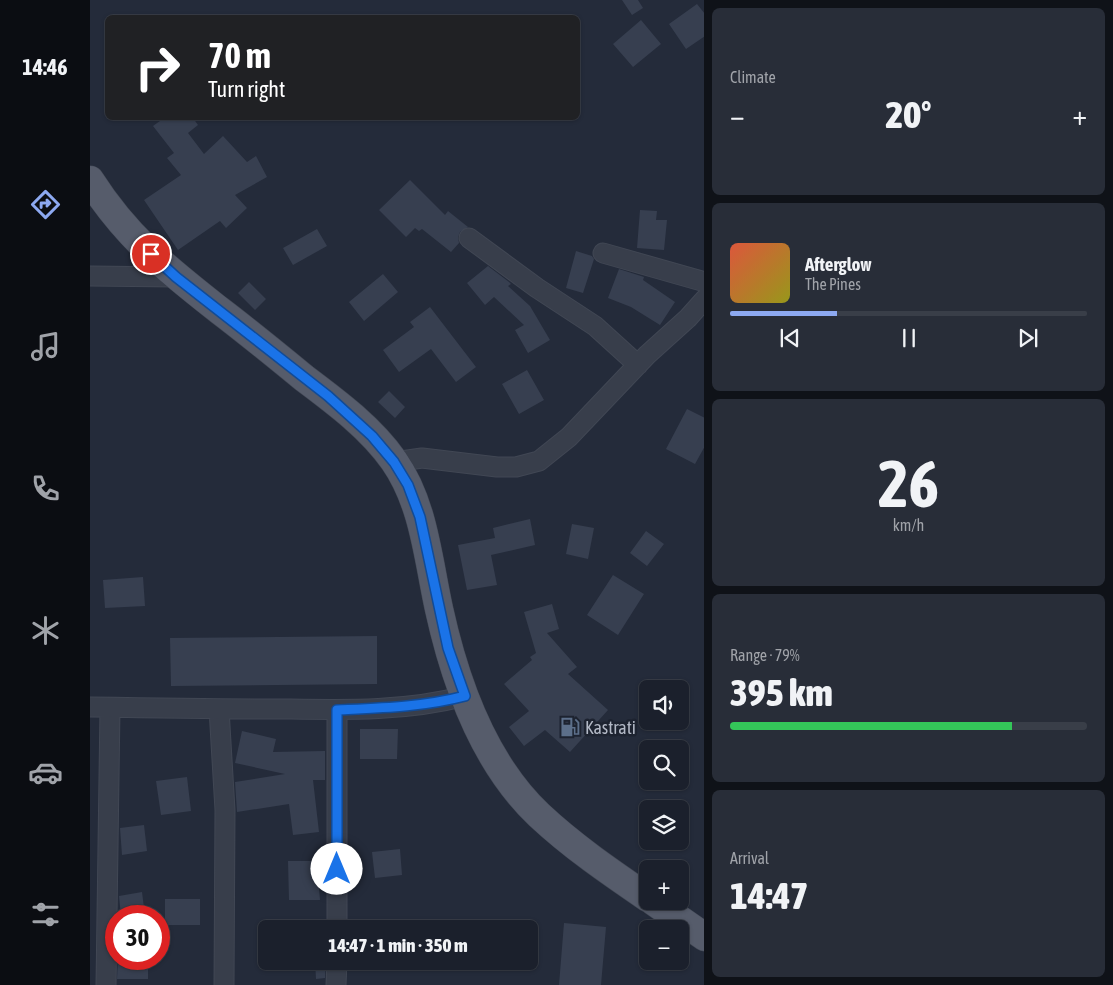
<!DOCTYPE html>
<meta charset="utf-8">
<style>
body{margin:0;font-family:"Asap Condensed",sans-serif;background:#282d38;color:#f1f3f6;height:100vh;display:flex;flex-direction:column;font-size:19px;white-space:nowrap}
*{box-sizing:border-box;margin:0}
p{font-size:16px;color:#a0a3a9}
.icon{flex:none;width:28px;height:28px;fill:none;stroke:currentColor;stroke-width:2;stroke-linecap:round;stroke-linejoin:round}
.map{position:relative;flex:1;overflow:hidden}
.panel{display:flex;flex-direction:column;gap:8px;padding:8px;background:#0f1218;width:409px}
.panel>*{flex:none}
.hud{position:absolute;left:15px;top:15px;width:475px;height:105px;border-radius:8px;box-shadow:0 1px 4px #0004,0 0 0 1px #393e48;background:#202124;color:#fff;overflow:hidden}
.controls{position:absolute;left:549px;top:680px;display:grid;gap:10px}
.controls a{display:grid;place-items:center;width:50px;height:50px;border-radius:8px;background:#1b202c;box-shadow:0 1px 4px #0004,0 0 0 1px #393e48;font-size:25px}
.speed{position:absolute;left:15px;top:905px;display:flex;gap:10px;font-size:25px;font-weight:700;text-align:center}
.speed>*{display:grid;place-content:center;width:65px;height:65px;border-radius:50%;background:#1b202c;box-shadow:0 1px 4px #0004,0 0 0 1px #393e48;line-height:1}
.speed .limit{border:8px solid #d22;background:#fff;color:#111}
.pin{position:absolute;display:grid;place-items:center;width:42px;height:42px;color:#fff;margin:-21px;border:2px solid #fff;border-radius:50%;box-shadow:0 1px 5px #0007}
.me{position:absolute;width:55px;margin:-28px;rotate:0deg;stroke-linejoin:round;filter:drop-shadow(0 0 4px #0008)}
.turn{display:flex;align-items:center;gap:18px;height:105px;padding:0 20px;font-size:22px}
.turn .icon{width:65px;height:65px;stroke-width:2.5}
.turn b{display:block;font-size:35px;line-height:42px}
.big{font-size:38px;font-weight:800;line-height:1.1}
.panel .tile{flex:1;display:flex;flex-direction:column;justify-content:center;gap:8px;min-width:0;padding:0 18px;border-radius:8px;background:#282d38}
.panel .dial{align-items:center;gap:0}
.dial b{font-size:65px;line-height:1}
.song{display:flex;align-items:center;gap:15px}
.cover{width:60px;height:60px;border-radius:8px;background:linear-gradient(135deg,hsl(10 70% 55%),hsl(60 70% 35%))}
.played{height:5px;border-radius:2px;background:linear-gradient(90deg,#8da9f1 30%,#393e48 30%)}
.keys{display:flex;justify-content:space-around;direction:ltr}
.heat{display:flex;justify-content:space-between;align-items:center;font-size:28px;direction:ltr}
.charge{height:8px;border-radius:4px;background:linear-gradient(90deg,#34c759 79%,#393e48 0)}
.trip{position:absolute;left:168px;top:920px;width:280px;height:50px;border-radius:8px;background:#1b202c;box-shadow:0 1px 4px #0004,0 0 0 1px #393e48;font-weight:800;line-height:50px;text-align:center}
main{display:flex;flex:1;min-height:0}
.menu{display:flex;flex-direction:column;width:90px;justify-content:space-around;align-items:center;background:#0b0d12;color:#a0a3a9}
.menu .icon{width:35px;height:35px}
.menu .active{color:#8da9f1}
.menu b{font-size:22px;color:#f1f3f6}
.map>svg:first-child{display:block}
.building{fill:#373f50}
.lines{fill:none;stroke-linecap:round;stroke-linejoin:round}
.street-casing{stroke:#414754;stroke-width:21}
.primary-casing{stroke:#414754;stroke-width:29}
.street{stroke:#383e4b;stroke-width:19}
.primary{stroke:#565c6b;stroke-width:28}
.route-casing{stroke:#114b97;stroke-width:12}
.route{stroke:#1a73e8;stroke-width:9}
.labels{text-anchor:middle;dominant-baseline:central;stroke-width:5;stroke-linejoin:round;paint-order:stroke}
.poi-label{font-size:18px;fill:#b3b9c6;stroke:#1d2330;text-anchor:start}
</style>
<main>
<nav class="menu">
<b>14:46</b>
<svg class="icon active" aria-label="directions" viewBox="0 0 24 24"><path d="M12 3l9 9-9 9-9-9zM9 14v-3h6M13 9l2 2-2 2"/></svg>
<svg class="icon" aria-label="music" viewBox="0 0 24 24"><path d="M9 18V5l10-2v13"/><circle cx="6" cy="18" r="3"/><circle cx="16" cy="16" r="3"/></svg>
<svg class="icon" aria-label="phone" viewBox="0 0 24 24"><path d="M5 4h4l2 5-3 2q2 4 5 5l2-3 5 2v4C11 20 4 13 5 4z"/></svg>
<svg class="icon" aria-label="climate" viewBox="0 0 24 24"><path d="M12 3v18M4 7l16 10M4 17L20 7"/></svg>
<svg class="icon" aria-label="car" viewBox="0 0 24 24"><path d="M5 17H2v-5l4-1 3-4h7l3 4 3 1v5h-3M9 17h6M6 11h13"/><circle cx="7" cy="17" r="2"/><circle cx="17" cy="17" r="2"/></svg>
<svg class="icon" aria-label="filters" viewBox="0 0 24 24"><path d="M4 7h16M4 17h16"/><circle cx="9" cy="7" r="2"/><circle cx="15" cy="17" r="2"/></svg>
</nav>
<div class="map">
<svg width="615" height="985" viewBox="0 0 615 985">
<rect width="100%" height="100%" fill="#242b3a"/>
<path class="building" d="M532 0H548L553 8 542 15Z
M607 4 615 14V36L596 49 579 24Z
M551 20 571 44 543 67 523 44Z
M74 118H103L108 125 98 133 114 154 133 136 157 162 166 156 177 177 145 195 157 208 136 228 130 221 88 250 54 200 91 175 77 158 84 153 63 126Z
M320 180 355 215 358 211 378 227 370 232 368 237 369 243 361 252 332 229 329 231 325 228 316 237 289 210Z
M550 210 567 211 566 220H577L574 250 547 248Z
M227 229 237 246 203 265 193 248Z
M486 251 502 256 504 259 493 293 476 288Z
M398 266 419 282 421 284 418 286 440 306 460 340 438 353 425 330 434 325 404 297 395 305 377 283Z
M529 269 554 277 553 280 585 302 570 325 541 307 518 298Z
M293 274 308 292 274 321 259 302Z
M159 282 176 299 165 310 148 293Z
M340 307 386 367 366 382 341 349 309 372 293 350 324 327 320 322Z
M437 370 454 400 429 414 412 384Z
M299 391 315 407 305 418 288 402Z
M597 409 615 418V446L605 464 576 449Z
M440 519 445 545 401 555 407 585 377 590 368 545 405 538 403 528Z
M482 524 504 528 498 559 476 554Z
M556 531 574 544 557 566 540 553Z
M523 575 554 594 528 635 497 615Z
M53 577 55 606 15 608 13 580Z
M462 604 469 629 457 633 487 667 478 674 518 710 480 752 455 730 434 746 419 727 439 711 414 684 442 660 440 657 446 653 434 612Z
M287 636V684L81 686 80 638Z
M270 729H308L307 759H270Z
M152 731 186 739 183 752 235 751V780H223L229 832 203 835 199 804 147 812 145 782 195 774 145 763Z
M97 777 101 811 71 815 66 781Z
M54 825 57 851 32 855 30 828Z
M310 849 312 875 285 878 282 852Z
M198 861H234V888H229L230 900H199Z
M52 892 55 916H31L29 896Z
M75 899H110V925H75Z
M474 923 516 927 511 985H469Z
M28 959H58V979H27Z
M225 961H236L235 978 226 979Z"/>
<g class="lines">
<defs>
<path id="street" d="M379 238 447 288 505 326 548 365
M513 253 615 282
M0 276 86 277
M304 462 332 458 407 467H426L449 461 479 437 557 355 598 318 615 299
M0 707C67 708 134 709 201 709 259 710 318 711 375 696
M129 709 135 810 134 985
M247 929V710
M16 985 20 708
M246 985 247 961"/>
<path id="primary" d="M0 180C37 238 77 269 129 310 158 332 186 355 214 378 246 402 281 428 304 461 334 504 338 559 349 609 365 682 393 762 449 815 482 846 520 872 558 898
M563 901 615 937"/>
</defs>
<use href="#street" class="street-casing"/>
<use href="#primary" class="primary-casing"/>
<use href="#street" class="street"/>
<use href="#primary" class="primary"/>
</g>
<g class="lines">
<defs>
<path id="route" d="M61 254 86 277 238 396 282 436 304 462 318 485 330 517 358 648 375 696C333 707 291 708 247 710V869"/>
</defs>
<use href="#route" class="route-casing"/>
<use href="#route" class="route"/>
</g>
<defs>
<symbol id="fuel-bare" viewBox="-9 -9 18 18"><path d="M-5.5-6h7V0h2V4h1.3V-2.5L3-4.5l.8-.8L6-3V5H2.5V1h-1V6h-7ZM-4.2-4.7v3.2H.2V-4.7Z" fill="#5c6f8a" stroke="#1d2330" stroke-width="2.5" paint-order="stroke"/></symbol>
</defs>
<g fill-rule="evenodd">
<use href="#fuel-bare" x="466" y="713" width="28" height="28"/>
</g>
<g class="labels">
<g class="poi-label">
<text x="495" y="727">Kastrati</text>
</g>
</g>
</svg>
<div class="controls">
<a><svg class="icon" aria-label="sound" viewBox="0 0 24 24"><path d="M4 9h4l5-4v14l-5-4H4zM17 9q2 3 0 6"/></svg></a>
<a><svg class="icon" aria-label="search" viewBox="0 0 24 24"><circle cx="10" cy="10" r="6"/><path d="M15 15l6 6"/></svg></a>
<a><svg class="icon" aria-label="layers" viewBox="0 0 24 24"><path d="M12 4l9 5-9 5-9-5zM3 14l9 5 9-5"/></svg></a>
<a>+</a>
<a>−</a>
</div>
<div class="speed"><div class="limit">30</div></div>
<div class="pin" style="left:61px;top:254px;background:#d93025"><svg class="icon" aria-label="arrive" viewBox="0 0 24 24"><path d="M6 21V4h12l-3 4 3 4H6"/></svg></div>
<svg class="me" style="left:247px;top:869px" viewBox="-20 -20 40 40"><circle r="19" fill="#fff"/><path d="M0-13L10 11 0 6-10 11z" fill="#1a73e8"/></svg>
<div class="trip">14:47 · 1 min · 350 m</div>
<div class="hud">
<div class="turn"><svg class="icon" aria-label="right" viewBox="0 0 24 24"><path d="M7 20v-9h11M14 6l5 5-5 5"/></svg><div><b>70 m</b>Turn right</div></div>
</div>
</div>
<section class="panel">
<div class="tile"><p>Climate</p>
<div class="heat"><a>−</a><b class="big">20°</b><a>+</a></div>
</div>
<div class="tile">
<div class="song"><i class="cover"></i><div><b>Afterglow</b><p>The Pines</p></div></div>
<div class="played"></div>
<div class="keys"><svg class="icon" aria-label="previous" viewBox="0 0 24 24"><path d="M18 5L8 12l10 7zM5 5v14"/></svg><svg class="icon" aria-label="pause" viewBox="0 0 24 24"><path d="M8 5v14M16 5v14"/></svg><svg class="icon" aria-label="next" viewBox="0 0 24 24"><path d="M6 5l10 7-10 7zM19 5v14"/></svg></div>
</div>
<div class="tile dial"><b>26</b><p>km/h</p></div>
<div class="tile"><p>Range · 79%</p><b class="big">395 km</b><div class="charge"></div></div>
<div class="tile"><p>Arrival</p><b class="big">14:47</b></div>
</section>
</main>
